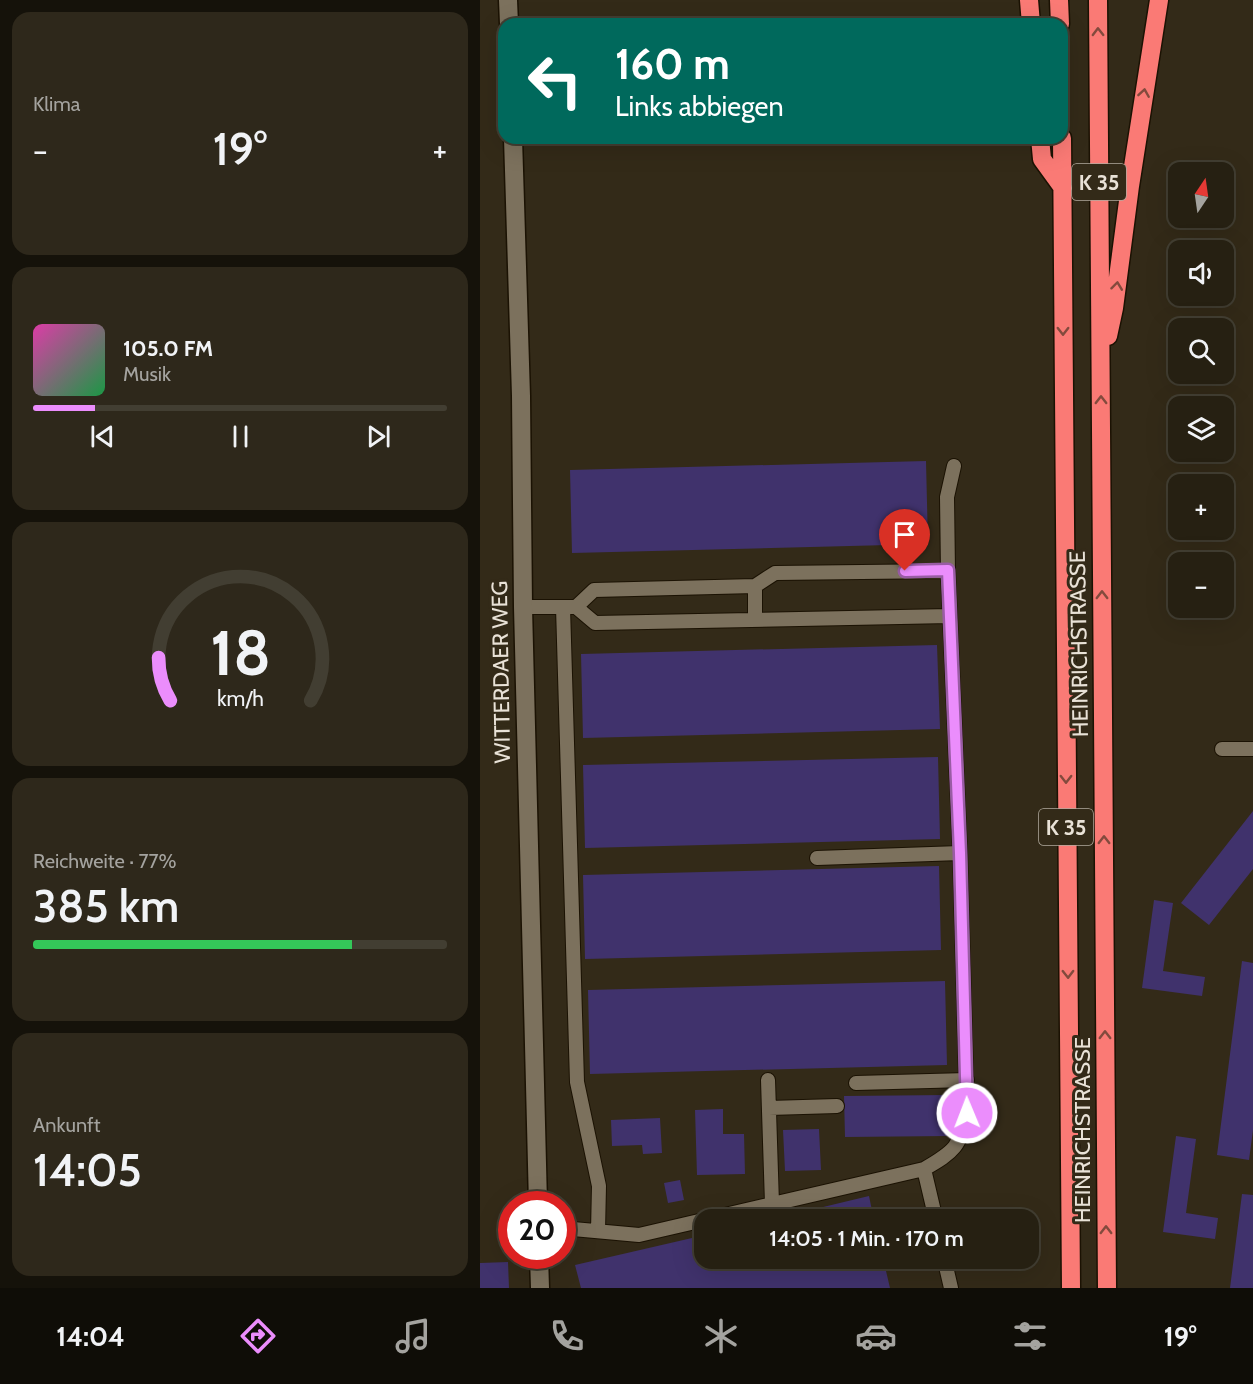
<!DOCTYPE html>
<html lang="de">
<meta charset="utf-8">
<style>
body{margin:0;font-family:Cabin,sans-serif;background:#2e281b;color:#f1f3f6;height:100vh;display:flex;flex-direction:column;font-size:22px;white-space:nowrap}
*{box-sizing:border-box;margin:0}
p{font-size:20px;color:#a4a39f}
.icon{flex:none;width:33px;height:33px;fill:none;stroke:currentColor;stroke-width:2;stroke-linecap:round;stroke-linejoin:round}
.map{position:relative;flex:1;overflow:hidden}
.side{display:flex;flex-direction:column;gap:12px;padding:12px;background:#15120a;width:480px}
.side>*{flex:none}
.guide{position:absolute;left:18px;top:18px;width:570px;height:126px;border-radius:18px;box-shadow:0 6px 24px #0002,0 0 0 2px #423e32;background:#00695c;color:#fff;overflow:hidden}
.needle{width:39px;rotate:13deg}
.buttons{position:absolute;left:688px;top:162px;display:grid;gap:12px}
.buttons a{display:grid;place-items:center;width:66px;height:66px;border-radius:12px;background:#262012;box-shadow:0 6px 24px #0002,0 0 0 2px #423e32;font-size:30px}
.speed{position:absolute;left:18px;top:1191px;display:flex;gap:12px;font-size:30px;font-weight:700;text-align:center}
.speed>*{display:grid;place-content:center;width:78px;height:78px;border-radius:50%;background:#262012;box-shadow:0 6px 24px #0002,0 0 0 2px #423e32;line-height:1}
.speed .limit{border:9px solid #d22;background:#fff;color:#111}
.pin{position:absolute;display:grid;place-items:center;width:51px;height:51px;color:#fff;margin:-62px -26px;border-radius:50% 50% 50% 0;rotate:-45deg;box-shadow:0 0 6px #0007}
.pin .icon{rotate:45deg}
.me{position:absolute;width:66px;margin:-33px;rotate:359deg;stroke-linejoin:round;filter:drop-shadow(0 0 4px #0008)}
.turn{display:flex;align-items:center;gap:21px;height:126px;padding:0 18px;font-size:27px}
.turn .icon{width:78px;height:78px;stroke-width:2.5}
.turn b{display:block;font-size:42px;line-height:51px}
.big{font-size:45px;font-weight:600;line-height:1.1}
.side .card{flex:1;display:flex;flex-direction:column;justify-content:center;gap:9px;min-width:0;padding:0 21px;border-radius:18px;background:#2e281b}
.side .dial{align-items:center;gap:0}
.dial svg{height:156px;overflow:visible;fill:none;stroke:#423e32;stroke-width:7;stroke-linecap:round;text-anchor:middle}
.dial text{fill:#f1f3f6;stroke:none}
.song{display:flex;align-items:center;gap:18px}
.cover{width:72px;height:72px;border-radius:9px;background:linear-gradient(135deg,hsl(320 70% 55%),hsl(140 70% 35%))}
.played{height:6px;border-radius:3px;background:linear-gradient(90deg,#eb8dfc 15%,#423e32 15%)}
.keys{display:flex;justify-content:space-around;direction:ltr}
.heat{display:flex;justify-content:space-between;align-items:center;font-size:33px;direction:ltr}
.charge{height:9px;border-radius:4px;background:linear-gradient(90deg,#34c759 77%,#423e32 0)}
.trip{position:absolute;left:214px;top:1209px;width:345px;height:60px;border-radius:18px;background:#262012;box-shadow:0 6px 24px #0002,0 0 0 2px #423e32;font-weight:600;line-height:60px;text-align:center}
.dock{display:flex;height:96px;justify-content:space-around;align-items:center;background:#0f0d07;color:#a4a39f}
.dock .icon{width:42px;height:42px}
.dock .selected{color:#eb8dfc}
.dock b{font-size:27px;color:#f1f3f6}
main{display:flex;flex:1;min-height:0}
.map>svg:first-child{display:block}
.building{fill:#40326c}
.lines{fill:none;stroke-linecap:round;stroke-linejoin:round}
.lane-casing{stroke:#1b1203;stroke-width:16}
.street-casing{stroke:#1b1203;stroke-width:21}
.highway-casing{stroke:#1b1203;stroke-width:21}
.lane{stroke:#7c715d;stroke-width:14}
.street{stroke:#7c715d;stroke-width:18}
.highway{stroke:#fa7a75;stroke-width:18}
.oneway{stroke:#834a3d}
.route-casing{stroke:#995ca4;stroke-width:15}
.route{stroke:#eb8dfc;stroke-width:10}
.labels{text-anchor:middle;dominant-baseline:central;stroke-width:6;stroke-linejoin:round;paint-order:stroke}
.shield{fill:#332a18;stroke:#b2ab9e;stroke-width:1.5}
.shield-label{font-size:21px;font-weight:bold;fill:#e9e2d7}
.street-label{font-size:22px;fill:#e9e2d7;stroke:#332a18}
</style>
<main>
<section class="side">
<div class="card"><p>Klima</p>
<div class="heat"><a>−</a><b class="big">19°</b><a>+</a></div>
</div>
<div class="card">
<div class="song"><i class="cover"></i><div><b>105.0 FM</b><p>Musik</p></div></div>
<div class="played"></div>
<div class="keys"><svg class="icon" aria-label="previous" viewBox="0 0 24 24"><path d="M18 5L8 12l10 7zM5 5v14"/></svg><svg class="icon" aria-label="pause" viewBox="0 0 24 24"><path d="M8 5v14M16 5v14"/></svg><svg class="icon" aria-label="next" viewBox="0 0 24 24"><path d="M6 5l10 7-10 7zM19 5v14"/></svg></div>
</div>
<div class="card dial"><svg viewBox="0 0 100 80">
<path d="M14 69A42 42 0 1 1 86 69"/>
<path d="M14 69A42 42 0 0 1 8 47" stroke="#eb8dfc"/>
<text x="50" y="56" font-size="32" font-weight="700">18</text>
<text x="50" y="72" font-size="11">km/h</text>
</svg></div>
<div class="card"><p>Reichweite · 77%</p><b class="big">385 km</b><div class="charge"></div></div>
<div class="card"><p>Ankunft</p><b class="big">14:05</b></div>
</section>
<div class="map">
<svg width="773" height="1288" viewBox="0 0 773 1288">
<rect width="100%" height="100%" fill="#332a18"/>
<path class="building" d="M446 461 448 544 92 553 90 470Z
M457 645 460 729 103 738 101 654Z
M458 757 460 839 105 848 103 765Z
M773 811V869L729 925 701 903Z
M459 866 461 950 105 959 103 875Z
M674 900 693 903 683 971 725 977 722 996 662 988Z
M762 961 773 963V1130L769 1160 737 1155Z
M465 981 467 1065 110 1074 108 990Z
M468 1095 469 1136 365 1137 364 1096Z
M243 1109V1134H264L265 1174 217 1175 215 1110Z
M180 1118 182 1153 163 1154 162 1145 132 1146 131 1120Z
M339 1129 341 1170 305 1171 303 1130Z
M696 1136 716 1139 706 1213 738 1218 735 1239 683 1232Z
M200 1180 204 1200 188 1203 184 1183Z
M762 1194 773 1195V1288H750Z
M389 1196 394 1220H293V1219Z
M225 1235V1258H403L410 1288H101L95 1265Z
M28 1262 29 1288H0V1263Z"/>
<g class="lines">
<defs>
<path id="lane" d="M275 586 295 573 468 571
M43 607H96L115 623 470 616
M83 607 97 1082 119 1186 118 1231
M96 607 114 590 275 586V620
M742 749H773
M337 858 480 853
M288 1080 292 1204
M376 1083 487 1080
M289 1108 357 1106
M444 1169C474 1152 481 1146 487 1112L480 853 468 571 467 497 474 466
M82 1228 159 1235 444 1169 456 1220
M464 1258 471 1288"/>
<path id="street" d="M28 0 29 24
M33 138 41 396 43 607 58 1204
M59 1256 60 1288"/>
<path id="highway" d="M549 0 551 24
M579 0 580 24
M618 0 627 1288
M560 138 562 159 583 188
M582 138 591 1288
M628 336 634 308 650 186 679 0"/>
</defs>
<use href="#lane" class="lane-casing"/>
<use href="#street" class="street-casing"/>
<use href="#highway" class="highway-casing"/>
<use href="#lane" class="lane"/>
<use href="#street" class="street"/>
<use href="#highway" class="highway"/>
</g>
<defs><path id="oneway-chevron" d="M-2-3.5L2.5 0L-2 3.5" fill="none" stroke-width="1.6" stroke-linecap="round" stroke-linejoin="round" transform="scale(1.5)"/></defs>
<g class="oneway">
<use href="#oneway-chevron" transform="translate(618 32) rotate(-91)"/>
<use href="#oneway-chevron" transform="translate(664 93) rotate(-81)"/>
<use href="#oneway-chevron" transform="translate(637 286) rotate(-83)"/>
<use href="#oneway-chevron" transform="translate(583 331) rotate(90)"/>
<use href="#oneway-chevron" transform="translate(621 400) rotate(-90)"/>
<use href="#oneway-chevron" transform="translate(622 595) rotate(-90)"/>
<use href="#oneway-chevron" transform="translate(586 779) rotate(90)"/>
<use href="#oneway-chevron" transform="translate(624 840) rotate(-90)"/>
<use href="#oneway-chevron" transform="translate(588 974) rotate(89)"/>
<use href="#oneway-chevron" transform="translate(625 1035) rotate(-90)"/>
<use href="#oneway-chevron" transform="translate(626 1230) rotate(-90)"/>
</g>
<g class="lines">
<defs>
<path id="route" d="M425 571 468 570 480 853 487 1113"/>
</defs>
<use href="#route" class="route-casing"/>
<use href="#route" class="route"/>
</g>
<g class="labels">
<g class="shield">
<rect x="592" y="164" width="54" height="36" rx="4.5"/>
<rect x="559" y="809" width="54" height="36" rx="4.5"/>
</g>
<g class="shield-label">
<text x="619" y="182">K 35</text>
<text x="586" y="827">K 35</text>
</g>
<g class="street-label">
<text transform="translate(599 644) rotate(-91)">HEINRICHSTRASSE</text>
<text transform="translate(21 672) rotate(-91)">WITTERDAER WEG</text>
<text transform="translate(602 1130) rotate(-90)">HEINRICHSTRASSE</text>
</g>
</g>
</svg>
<div class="buttons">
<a><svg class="needle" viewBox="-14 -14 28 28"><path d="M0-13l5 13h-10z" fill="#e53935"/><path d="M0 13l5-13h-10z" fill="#a4a39f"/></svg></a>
<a><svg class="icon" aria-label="sound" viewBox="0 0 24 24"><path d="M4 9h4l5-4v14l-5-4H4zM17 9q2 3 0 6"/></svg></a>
<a><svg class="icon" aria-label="search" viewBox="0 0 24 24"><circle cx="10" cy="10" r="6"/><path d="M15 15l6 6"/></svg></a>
<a><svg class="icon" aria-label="layers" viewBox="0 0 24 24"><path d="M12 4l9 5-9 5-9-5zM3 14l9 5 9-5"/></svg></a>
<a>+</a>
<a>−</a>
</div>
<div class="speed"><div class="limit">20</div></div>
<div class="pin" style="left:425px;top:571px;background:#d93025"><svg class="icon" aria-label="arrive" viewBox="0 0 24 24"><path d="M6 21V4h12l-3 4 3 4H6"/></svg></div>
<svg class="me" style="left:487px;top:1113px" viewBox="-20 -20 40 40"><circle r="17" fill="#eb8dfc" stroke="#fff" stroke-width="3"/><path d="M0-11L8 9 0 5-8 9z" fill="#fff"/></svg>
<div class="trip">14:05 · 1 Min. · 170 m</div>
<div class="guide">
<div class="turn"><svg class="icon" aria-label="left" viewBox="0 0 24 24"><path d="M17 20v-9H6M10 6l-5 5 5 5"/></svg><div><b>160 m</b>Links abbiegen</div></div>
</div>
</div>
</main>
<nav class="dock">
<b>14:04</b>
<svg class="icon selected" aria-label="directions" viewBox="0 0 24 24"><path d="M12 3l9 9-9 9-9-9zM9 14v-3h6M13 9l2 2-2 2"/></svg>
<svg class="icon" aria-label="music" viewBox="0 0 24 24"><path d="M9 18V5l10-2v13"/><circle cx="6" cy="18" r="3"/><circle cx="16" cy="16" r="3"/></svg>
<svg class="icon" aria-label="phone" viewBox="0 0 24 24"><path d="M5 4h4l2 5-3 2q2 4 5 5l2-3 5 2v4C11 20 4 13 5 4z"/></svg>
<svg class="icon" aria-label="climate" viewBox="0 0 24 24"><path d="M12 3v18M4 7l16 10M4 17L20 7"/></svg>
<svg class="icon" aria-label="car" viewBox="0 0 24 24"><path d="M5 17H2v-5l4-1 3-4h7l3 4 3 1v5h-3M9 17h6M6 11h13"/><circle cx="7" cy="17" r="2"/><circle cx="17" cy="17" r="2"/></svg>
<svg class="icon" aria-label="filters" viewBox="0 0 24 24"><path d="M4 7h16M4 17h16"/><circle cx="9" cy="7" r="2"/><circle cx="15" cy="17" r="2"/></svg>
<b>19°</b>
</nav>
